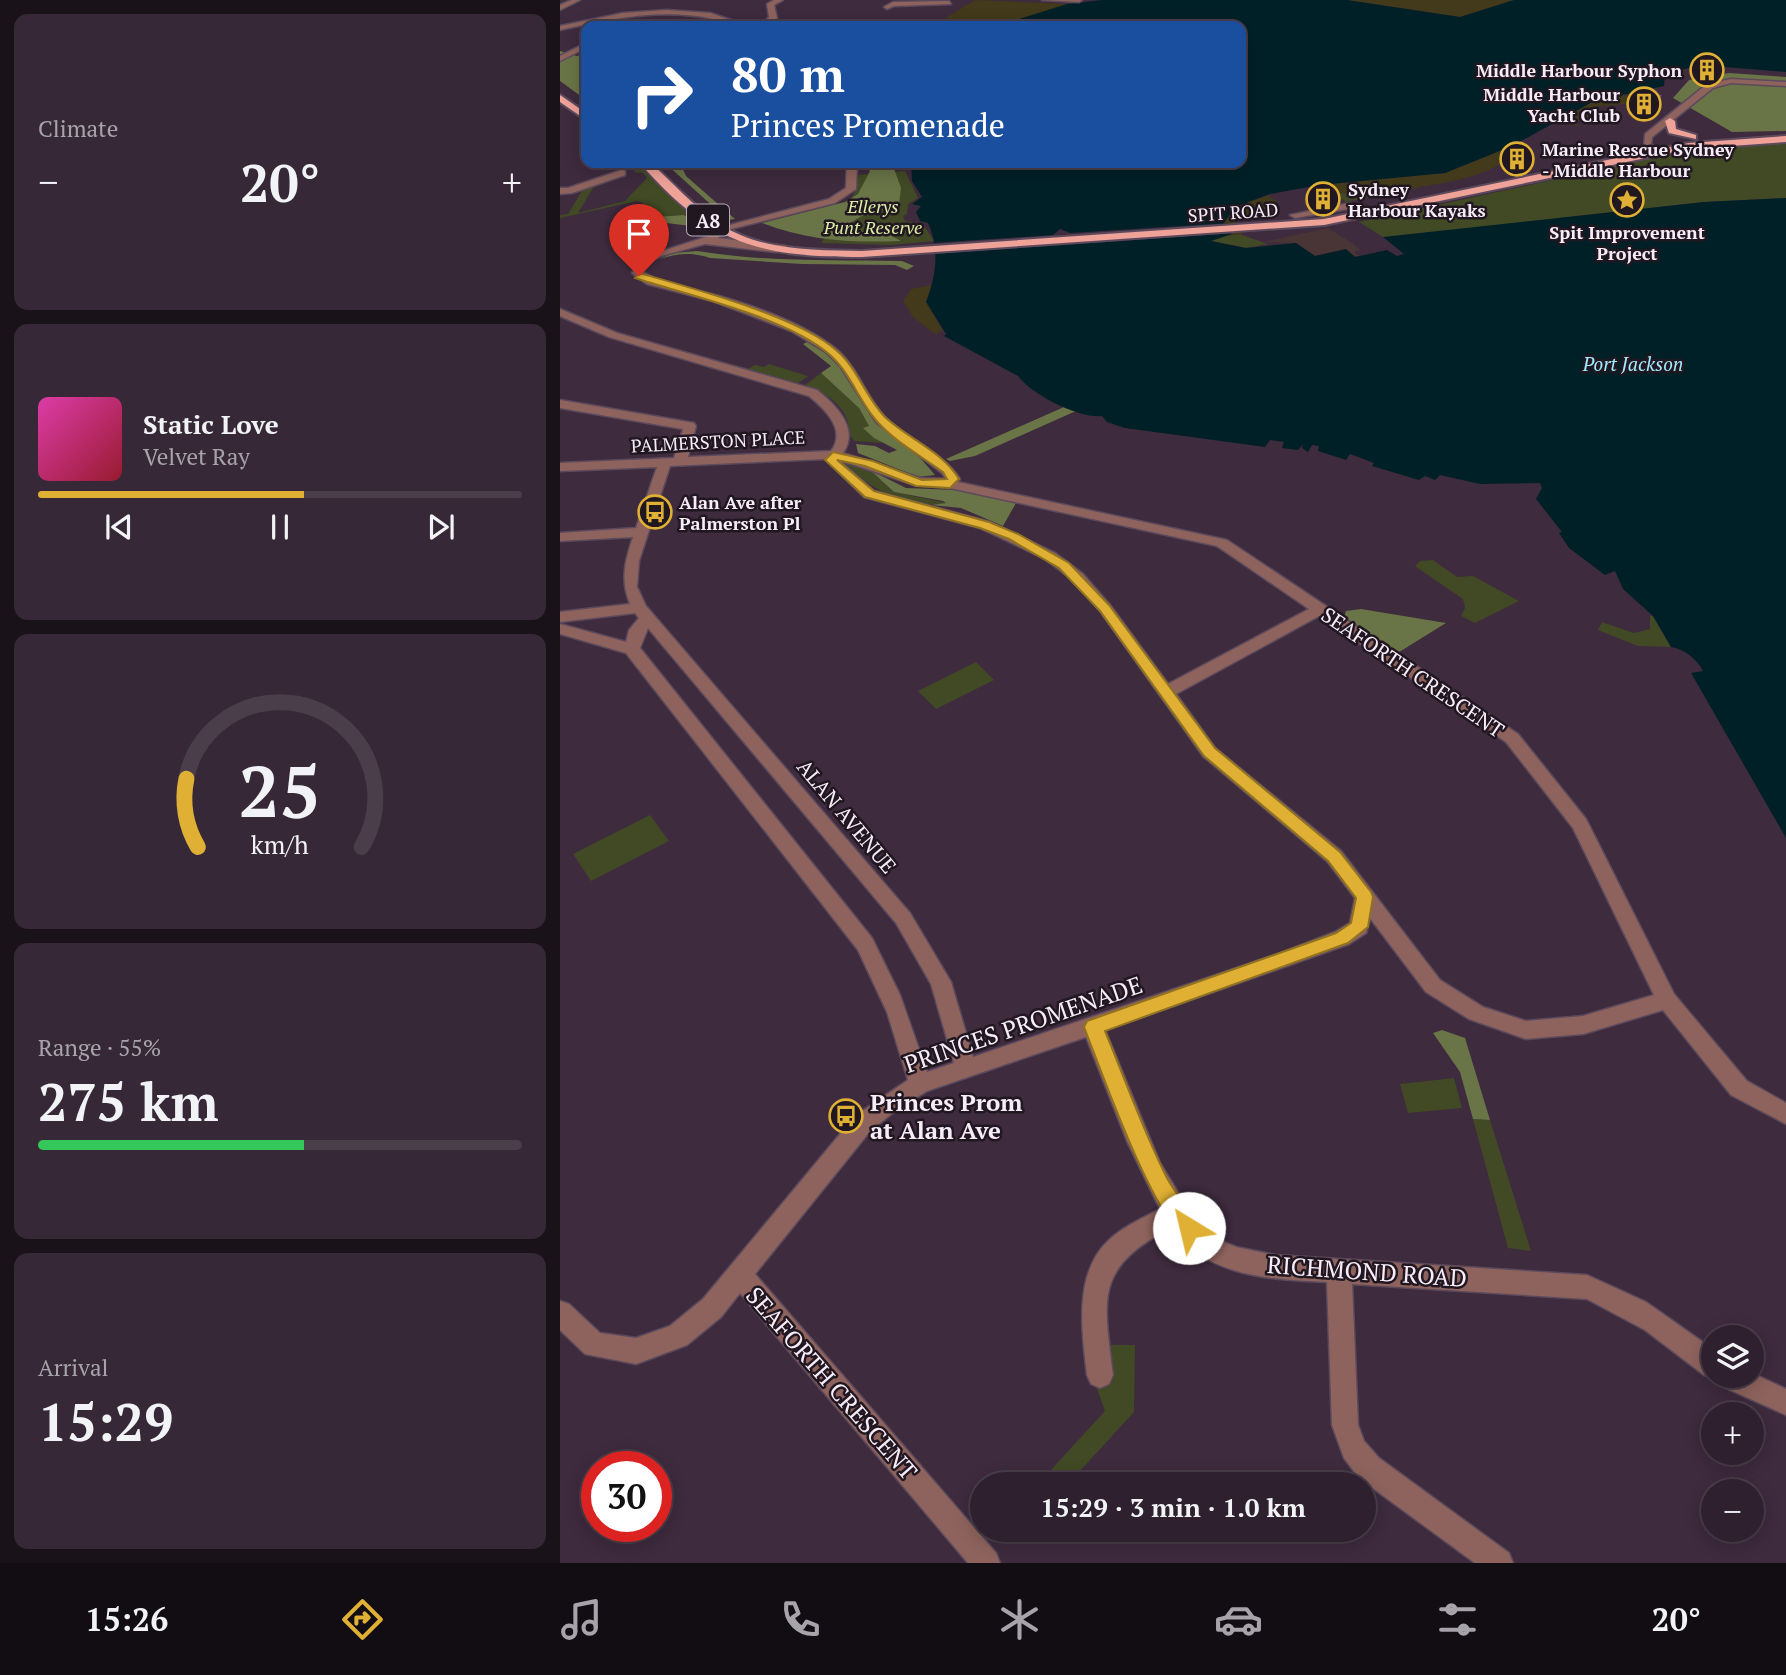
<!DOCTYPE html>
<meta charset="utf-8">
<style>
body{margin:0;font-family:"PT Serif",serif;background:#362836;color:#f1f3f6;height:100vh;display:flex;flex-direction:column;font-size:26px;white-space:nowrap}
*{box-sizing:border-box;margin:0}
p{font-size:23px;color:#a7a3aa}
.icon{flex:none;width:38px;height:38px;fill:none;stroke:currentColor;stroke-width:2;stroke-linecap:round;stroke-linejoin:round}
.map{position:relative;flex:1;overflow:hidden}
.panel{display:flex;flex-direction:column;gap:14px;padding:14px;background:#191219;width:560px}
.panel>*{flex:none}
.guide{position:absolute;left:21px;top:21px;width:665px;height:147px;border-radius:14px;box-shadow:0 4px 18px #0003,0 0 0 2px #493e4a;background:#1a4fa0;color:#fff;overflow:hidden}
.controls{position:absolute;left:1141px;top:1325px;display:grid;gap:14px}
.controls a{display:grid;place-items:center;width:63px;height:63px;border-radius:50%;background:#2e202e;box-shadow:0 4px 18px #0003,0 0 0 2px #493e4a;font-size:35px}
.speed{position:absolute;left:21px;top:1451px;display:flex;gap:14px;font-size:35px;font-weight:700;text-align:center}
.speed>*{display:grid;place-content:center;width:91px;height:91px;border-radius:50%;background:#2e202e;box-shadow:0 4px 18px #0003,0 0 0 2px #493e4a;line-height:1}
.speed .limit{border:10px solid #d22;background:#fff;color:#111}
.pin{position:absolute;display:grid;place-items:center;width:60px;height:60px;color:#fff;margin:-72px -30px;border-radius:50% 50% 50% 0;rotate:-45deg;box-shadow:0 0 7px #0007}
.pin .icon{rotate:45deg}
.me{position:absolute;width:77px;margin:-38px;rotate:324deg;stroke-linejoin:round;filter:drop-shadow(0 0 5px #0008)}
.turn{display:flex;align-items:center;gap:24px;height:147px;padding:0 35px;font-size:32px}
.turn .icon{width:91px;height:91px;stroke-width:2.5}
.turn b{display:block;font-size:49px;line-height:60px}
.big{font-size:52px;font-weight:800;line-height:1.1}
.panel .tile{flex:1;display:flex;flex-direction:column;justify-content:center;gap:10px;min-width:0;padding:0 24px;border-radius:14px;background:#362836}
.panel .dial{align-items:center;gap:0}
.dial svg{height:182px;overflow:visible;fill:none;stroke:#493e4a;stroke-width:7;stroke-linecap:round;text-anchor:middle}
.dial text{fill:#f1f3f6;stroke:none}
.song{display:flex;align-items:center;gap:21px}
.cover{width:84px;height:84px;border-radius:10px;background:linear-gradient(135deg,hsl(320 70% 55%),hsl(350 70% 35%))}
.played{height:7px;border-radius:4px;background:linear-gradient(90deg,#dfb034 55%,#493e4a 55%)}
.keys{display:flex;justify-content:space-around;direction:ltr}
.heat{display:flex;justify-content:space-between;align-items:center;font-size:38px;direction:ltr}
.charge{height:10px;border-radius:5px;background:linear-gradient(90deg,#34c759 55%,#493e4a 0)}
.trip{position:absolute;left:410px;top:1472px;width:406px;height:70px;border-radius:35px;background:#2e202e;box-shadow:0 4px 18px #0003,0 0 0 2px #493e4a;font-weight:800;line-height:70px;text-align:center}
.menu{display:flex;height:112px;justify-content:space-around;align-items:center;background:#120d12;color:#a7a3aa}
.menu .icon{width:49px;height:49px}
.menu .current{color:#dfb034}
.menu b{font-size:32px;color:#f1f3f6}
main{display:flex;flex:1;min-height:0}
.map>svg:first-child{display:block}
.industrial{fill:#493436}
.green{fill:#414a25}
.forest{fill:#697447}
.sand{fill:#423a1a}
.water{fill:#002027}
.pier{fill:#3e2b3e}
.building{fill:#685268}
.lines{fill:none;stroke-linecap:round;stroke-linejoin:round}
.minor-casing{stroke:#5c4a5c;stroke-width:3}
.tertiary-casing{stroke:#5c4a5c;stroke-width:3}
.trunk-casing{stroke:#5c4a5c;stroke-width:4}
.minor{fill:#8e635d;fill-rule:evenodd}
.tertiary{fill:#8e635d;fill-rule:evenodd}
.trunk{fill:#eea298;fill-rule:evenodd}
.route{fill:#dfb034;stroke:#917222;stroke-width:2}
.labels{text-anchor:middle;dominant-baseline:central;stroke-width:5;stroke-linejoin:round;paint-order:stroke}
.far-poi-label{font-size:18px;font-weight:bold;fill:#f9ecf9;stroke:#201720;text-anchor:start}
.far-park-label{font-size:18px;font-style:italic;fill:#dceea4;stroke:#201720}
.far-street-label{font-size:18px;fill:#f9ecf9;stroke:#201720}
.shield{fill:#201720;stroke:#b8acb8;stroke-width:2}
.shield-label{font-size:19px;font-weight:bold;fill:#f9ecf9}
.far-water-label{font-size:19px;font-style:italic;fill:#a0ebfd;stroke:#201720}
.street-label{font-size:21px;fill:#f9ecf9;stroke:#201720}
.near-street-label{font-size:24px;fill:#f9ecf9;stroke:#201720}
.near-poi-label{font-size:24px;font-weight:bold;fill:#f9ecf9;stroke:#201720;text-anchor:start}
</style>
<main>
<section class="panel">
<div class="tile"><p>Climate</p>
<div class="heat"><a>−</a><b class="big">20°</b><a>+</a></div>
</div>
<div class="tile">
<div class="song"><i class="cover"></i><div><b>Static Love</b><p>Velvet Ray</p></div></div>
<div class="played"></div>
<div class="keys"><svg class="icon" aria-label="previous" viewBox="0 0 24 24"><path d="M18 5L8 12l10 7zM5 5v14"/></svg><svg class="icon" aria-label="pause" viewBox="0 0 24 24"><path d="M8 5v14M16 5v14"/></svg><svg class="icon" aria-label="next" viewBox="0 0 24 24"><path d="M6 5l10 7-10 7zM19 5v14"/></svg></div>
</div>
<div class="tile dial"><svg viewBox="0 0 100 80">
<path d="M14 69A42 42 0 1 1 86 69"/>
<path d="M14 69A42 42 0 0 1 9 39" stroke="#dfb034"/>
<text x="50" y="56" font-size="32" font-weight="700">25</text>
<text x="50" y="72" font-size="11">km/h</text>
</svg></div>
<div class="tile"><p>Range · 55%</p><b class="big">275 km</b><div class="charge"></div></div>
<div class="tile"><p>Arrival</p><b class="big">15:29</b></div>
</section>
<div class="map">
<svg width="1226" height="1563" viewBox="0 0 1226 1563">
<rect width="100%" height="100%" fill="#3e2b3e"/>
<path class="industrial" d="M768 228 794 244 800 250 794 252 800 256 795 257 786 249 755 256 736 243 703 242Z"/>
<path class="green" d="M1226 143V198L1144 202 830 237H823L799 222 1126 151Z
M70 163H76L154 232 146 236 145 228 124 215 95 217 79 213 83 203 77 201 0 218V215L8 214 22 191 21 189 64 175 33 188 18 213 65 201 87 178 83 173 73 172 76 169Z
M345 171 358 198 348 204 347 214 343 216 345 221 363 224 374 241 331 245 261 243 294 194 299 175Z
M862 187 786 202 774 194Z
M679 234 708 244 686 248 651 241 654 237Z
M209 364 248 376 238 383 188 369 195 365 204 367Z
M261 373 299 408 309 426 304 428 322 443 294 441 289 434C291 409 266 392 245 385Z
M288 463 310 470 334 492 387 503C348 510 311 490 285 464Z
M873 560 897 577 913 576 959 601 915 623 901 616 905 608 903 599 855 566 860 561Z
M1090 616H1093L1111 647 1078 646 1038 630 1042 622 1074 633 1090 629Z
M416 662 434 680 376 709 358 691Z
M90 815 109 841 31 881 13 854Z
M894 1078 902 1108 848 1113 840 1084Z
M913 1119 930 1120 971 1251 948 1248Z
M543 1345H575L574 1412 508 1484H478L545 1411 536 1386 553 1378Z"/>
<path class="forest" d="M0 51 17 56 26 53V100L0 81Z
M1169 73 1226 77V131L1172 132 1113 98 1129 80Z
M105 163H120L126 176 175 219 168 220Z
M304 163H332L341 188 339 204 302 216 281 228 328 234 341 241C292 243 249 241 202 223L285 202 298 194 310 171Z
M79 213 95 217 124 215 140 227 80 220 72 234 77 243 90 248 87 249 72 244 67 235Z
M137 251C205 262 273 260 342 261L354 266 347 270 335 265 242 264 150 258C132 252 118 253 100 259L113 253Z
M247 342 264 352 287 373 375 475 358 477 298 453 296 444 315 446 329 453 337 450 314 438 303 428 309 426 299 408 261 373 271 366 243 344Z
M504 407 516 411 415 456 390 461 386 459Z
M310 470 346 488 397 490 456 503 443 526 401 508 371 505 386 503 383 501 334 492Z
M801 609 886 623 836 654 783 620 786 611Z
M882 1030 905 1038 930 1120 913 1119 900 1072 873 1033Z"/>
<path class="sand" d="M415 0 507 4 554 0 498 26H405L387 20V17Z
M787 0H954L900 17Z
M1061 94 1075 98 1077 102C1064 106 1044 104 1034 108L1049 115 1034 121H1011L1021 126 994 123 1034 101Z
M952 146 969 151 947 157C929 184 813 194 780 193 774 192 766 188 760 185L885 173Z
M708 195 718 203 692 217 675 220 682 234 667 236 672 234 663 223 675 207Z
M372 285 366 302 383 331 375 334 353 317 343 301 351 289Z"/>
<path class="water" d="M542 0H787L900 17 954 0H1226V72L1140 65 1117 71 1106 68 1098 71 1105 73 1104 86 1034 101 952 146 885 173 760 185 710 194 675 207 664 223 672 234 651 241 686 248 736 243 755 256 786 249 795 257 827 250 837 256 844 254 823 237 1144 202 1226 198V838L1131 673 1143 671C1137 659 1124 649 1111 647L1093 616 1063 589 1055 571 1045 575 1009 548 999 533 1002 532 976 499 982 488 980 483 920 484 880 475 875 480 865 476 859 480 812 466 814 463 790 454 786 460 758 451 759 446 752 445 748 452 742 448 743 444 738 450 722 448 724 442 710 440 705 447 565 428 547 422 542 416C519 419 471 394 458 376L384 336 386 334 366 302C376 276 380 250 368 223L360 221 356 212 361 206 352 204 362 197 352 181 351 163H681V26H437L507 4Z"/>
<path class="pier" d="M670 223 676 233 373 254 372 243 493 235 500 229 510 233Z"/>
<path class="building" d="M1085 93 1102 95 1094 107 1068 114Z
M763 191 780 202 760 206 745 195Z"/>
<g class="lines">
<defs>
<path id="minor" d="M12 0H20L0 10V5Z
M482 0H522L519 2Z
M389 1 391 4 334 6 327 9 324 7 333 2Z
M107 10 150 13 174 21 168 26H161L165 22C110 6 54 18 0 30V26L63 13Z
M1171 79 1226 82V86L1171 83 1153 88 1092 137 1091 144 1101 151V155H1095L1084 147 1085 134 1147 84Z
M287 163H297L296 189 275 203 171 229 166 226 269 199 286 188Z
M62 170 65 171V175L12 193 0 194V188H8Z
M790 203 795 206 793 208 735 218 730 215Z
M159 226 164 229 158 238 226 246 231 249 216 252 145 244 101 256 91 261 83 272C105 286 133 289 159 296 197 307 244 323 276 349 298 367 306 398 326 418 349 440 382 452 400 479L398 482 667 540 958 734 1026 819 1114 994 1187 1081 1226 1103V1124L1171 1095 1103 1010 1023 1034 966 1039 909 1019 866 992 810 918 806 933 789 944 545 1030 600 1163 632 1215 656 1239 676 1247 715 1255 1027 1275 1086 1302 1147 1345 1153 1350V1376L1192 1373 1226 1389V1415L1159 1385 1156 1378 1144 1375 1085 1330 1027 1299 792 1284 798 1425 804 1441 819 1458 949 1553 953 1563H915L799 1478 784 1458 772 1425 767 1282C712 1279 647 1278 612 1227 535 1268 543 1295 553 1375L549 1384 540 1388 531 1384 527 1375C522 1332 513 1273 549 1240 564 1226 583 1218 600 1209L567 1141 526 1037 367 1091 339 1108 311 1130 195 1274 436 1553 440 1563H408L180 1293 161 1317 127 1345 76 1364 25 1354 0 1330V1301L9 1304 40 1333 76 1338 110 1326 143 1299 295 1116 348 1080 327 1012 298 950 66 653 0 634V624L66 642 69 630 79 618 75 613 0 622V612L70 604C60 580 65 561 73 537L0 541V533L76 528 97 467 0 471V463L114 458 123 429 0 408V400L134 423 136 426 128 457 271 451C287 430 265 409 249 396L49 337 0 316V309L57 333 257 390C276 405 300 429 283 453L360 478 386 479 382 473 316 422 280 366 266 352 231 331 153 301 87 284 72 273 84 257 149 236ZM265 459 304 497 420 528 485 559 513 580 540 611 643 756 767 861 795 898 790 923 775 932 724 952 413 1057 391 982 350 913 86 606 77 587 79 561 110 466ZM279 460 355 485 390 488 657 546 749 609 608 684 550 605 523 574 495 553 430 522 314 491ZM759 616 946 742 1013 828 1094 995 1023 1016 966 1021 923 1007 880 980 781 851 655 748 616 694ZM88 628 336 923 371 984 394 1063 367 1072 340 995 312 938 80 648Z"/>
<path id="tertiary" d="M214 0H223L214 5 217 18 207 26H200L209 17 207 4Z
M26 43V48L0 61V56Z"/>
<path id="trunk" d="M0 95 26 113V120L0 102Z
M1110 118 1115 121 1116 129 1136 135V139L1109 133 1105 121Z
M1226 136V142L1129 149 764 225 302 257C197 257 151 244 80 163H91C113 183 134 207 160 224 200 251 255 250 302 251L764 219 1129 143Z"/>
</defs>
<use href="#minor" class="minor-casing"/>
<use href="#tertiary" class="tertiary-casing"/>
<use href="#trunk" class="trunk-casing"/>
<use href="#minor" class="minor"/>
<use href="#tertiary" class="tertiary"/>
<use href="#trunk" class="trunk"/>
</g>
<path class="route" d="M79 273C129 287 239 317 276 350 298 368 306 399 326 418 349 439 383 452 399 479L390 488 356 486 305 466 277 460 314 491 429 522 458 534 509 563 549 605 655 748 780 852 811 892 813 897 808 927 788 943 545 1031C565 1079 583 1131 607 1178 616 1195 632 1211 639 1228L636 1236 629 1239C595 1225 540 1067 524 1027L527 1021 776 933 791 923 796 898 768 861 644 756 540 611 499 568 449 539 420 528 305 497 265 460 273 452 313 461 362 480 387 479 383 472C361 456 332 440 315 419 298 399 290 372 269 354 226 317 130 296 75 278Z"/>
<defs>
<symbol id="building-ring" viewBox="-11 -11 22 22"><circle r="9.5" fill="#201720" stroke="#dfb034" stroke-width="1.5"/><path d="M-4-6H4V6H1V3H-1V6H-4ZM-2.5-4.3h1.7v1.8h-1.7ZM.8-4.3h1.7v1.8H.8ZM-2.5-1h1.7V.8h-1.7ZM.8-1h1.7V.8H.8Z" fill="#dfb034"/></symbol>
<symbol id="sight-ring" viewBox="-11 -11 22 22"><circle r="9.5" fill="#201720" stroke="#dfb034" stroke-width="1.5"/><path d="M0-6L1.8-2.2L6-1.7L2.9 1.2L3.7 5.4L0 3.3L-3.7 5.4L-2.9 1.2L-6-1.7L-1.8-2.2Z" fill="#dfb034"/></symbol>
<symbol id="bus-ring" viewBox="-11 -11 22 22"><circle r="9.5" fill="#201720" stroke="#dfb034" stroke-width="1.5"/><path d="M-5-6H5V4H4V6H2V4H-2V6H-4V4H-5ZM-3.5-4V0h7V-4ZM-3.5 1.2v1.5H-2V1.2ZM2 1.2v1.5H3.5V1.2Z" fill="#dfb034"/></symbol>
</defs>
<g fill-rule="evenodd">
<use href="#building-ring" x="1128" y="51" width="38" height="38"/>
<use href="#building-ring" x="1065" y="85" width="38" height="38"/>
<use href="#building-ring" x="938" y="140" width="38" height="38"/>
<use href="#building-ring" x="744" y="180" width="38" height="38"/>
<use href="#sight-ring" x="1048" y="181" width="38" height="38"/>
<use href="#bus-ring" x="76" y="493" width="38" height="38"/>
<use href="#bus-ring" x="267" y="1097" width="38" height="38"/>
</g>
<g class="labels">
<g class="far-poi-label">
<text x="1122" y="70" text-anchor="end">Middle Harbour Syphon</text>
<text x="1060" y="94" text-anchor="end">Middle Harbour<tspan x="1060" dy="21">Yacht Club</tspan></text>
<text x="982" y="149">Marine Rescue Sydney<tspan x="982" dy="21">- Middle Harbour</tspan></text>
<text x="788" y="189">Sydney<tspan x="788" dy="21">Harbour Kayaks</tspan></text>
<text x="1067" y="232" text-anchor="middle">Spit Improvement<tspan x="1067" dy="21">Project</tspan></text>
<text x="119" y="502">Alan Ave after<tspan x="119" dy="21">Palmerston Pl</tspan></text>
</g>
<g class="far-park-label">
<text x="313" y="206">Ellerys<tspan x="313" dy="21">Punt Reserve</tspan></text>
</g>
<g class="far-street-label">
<text transform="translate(673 212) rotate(-4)">SPIT ROAD</text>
<text transform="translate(158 441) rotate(-3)">PALMERSTON PLACE</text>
</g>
<rect class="shield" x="127" y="204.5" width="42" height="31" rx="5"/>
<g class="shield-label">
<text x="148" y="220">A8</text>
</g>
<g class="far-water-label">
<text x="1073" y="363">Port Jackson</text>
</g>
<g class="street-label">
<text transform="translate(853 672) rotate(34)">SEAFORTH CRESCENT</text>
<text transform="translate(287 816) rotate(50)">ALAN AVENUE</text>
</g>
<g class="near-street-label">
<text transform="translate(463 1024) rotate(-19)">PRINCES PROMENADE</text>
<text transform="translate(807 1271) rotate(4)">RICHMOND ROAD</text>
<text transform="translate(272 1383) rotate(49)">SEAFORTH CRESCENT</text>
</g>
<g class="near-poi-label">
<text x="310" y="1102">Princes Prom<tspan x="310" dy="28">at Alan Ave</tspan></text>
</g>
</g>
</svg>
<div class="controls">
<a><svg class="icon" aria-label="layers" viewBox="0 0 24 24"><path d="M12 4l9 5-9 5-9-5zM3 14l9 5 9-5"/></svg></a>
<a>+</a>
<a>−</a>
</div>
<div class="speed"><div class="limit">30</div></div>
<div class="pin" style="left:79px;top:276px;background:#d93025"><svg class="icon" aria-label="arrive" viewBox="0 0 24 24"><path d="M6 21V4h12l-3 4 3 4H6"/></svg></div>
<svg class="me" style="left:629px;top:1228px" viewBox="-20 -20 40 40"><circle r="19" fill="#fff"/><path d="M0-13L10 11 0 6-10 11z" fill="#dfb034"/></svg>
<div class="trip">15:29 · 3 min · 1.0 km</div>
<div class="guide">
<div class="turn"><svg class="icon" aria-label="right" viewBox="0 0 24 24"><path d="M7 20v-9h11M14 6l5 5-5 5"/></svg><div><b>80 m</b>Princes Promenade</div></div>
</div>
</div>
</main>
<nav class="menu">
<b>15:26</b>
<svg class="icon current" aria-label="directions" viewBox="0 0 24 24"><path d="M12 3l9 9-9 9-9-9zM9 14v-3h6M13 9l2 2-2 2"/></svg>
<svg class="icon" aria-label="music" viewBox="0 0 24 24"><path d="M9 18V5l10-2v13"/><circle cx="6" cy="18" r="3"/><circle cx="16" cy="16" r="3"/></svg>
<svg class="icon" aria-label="phone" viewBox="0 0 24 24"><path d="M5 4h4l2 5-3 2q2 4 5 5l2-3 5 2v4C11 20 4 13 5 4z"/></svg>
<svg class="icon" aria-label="climate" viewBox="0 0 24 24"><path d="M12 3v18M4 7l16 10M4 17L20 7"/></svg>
<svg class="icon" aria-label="car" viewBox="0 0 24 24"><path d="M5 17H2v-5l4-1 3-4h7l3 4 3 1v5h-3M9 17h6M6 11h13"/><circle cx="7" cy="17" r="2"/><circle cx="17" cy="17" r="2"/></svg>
<svg class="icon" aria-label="filters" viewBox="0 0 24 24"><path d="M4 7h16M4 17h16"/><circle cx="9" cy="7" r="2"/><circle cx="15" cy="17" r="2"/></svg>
<b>20°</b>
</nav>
